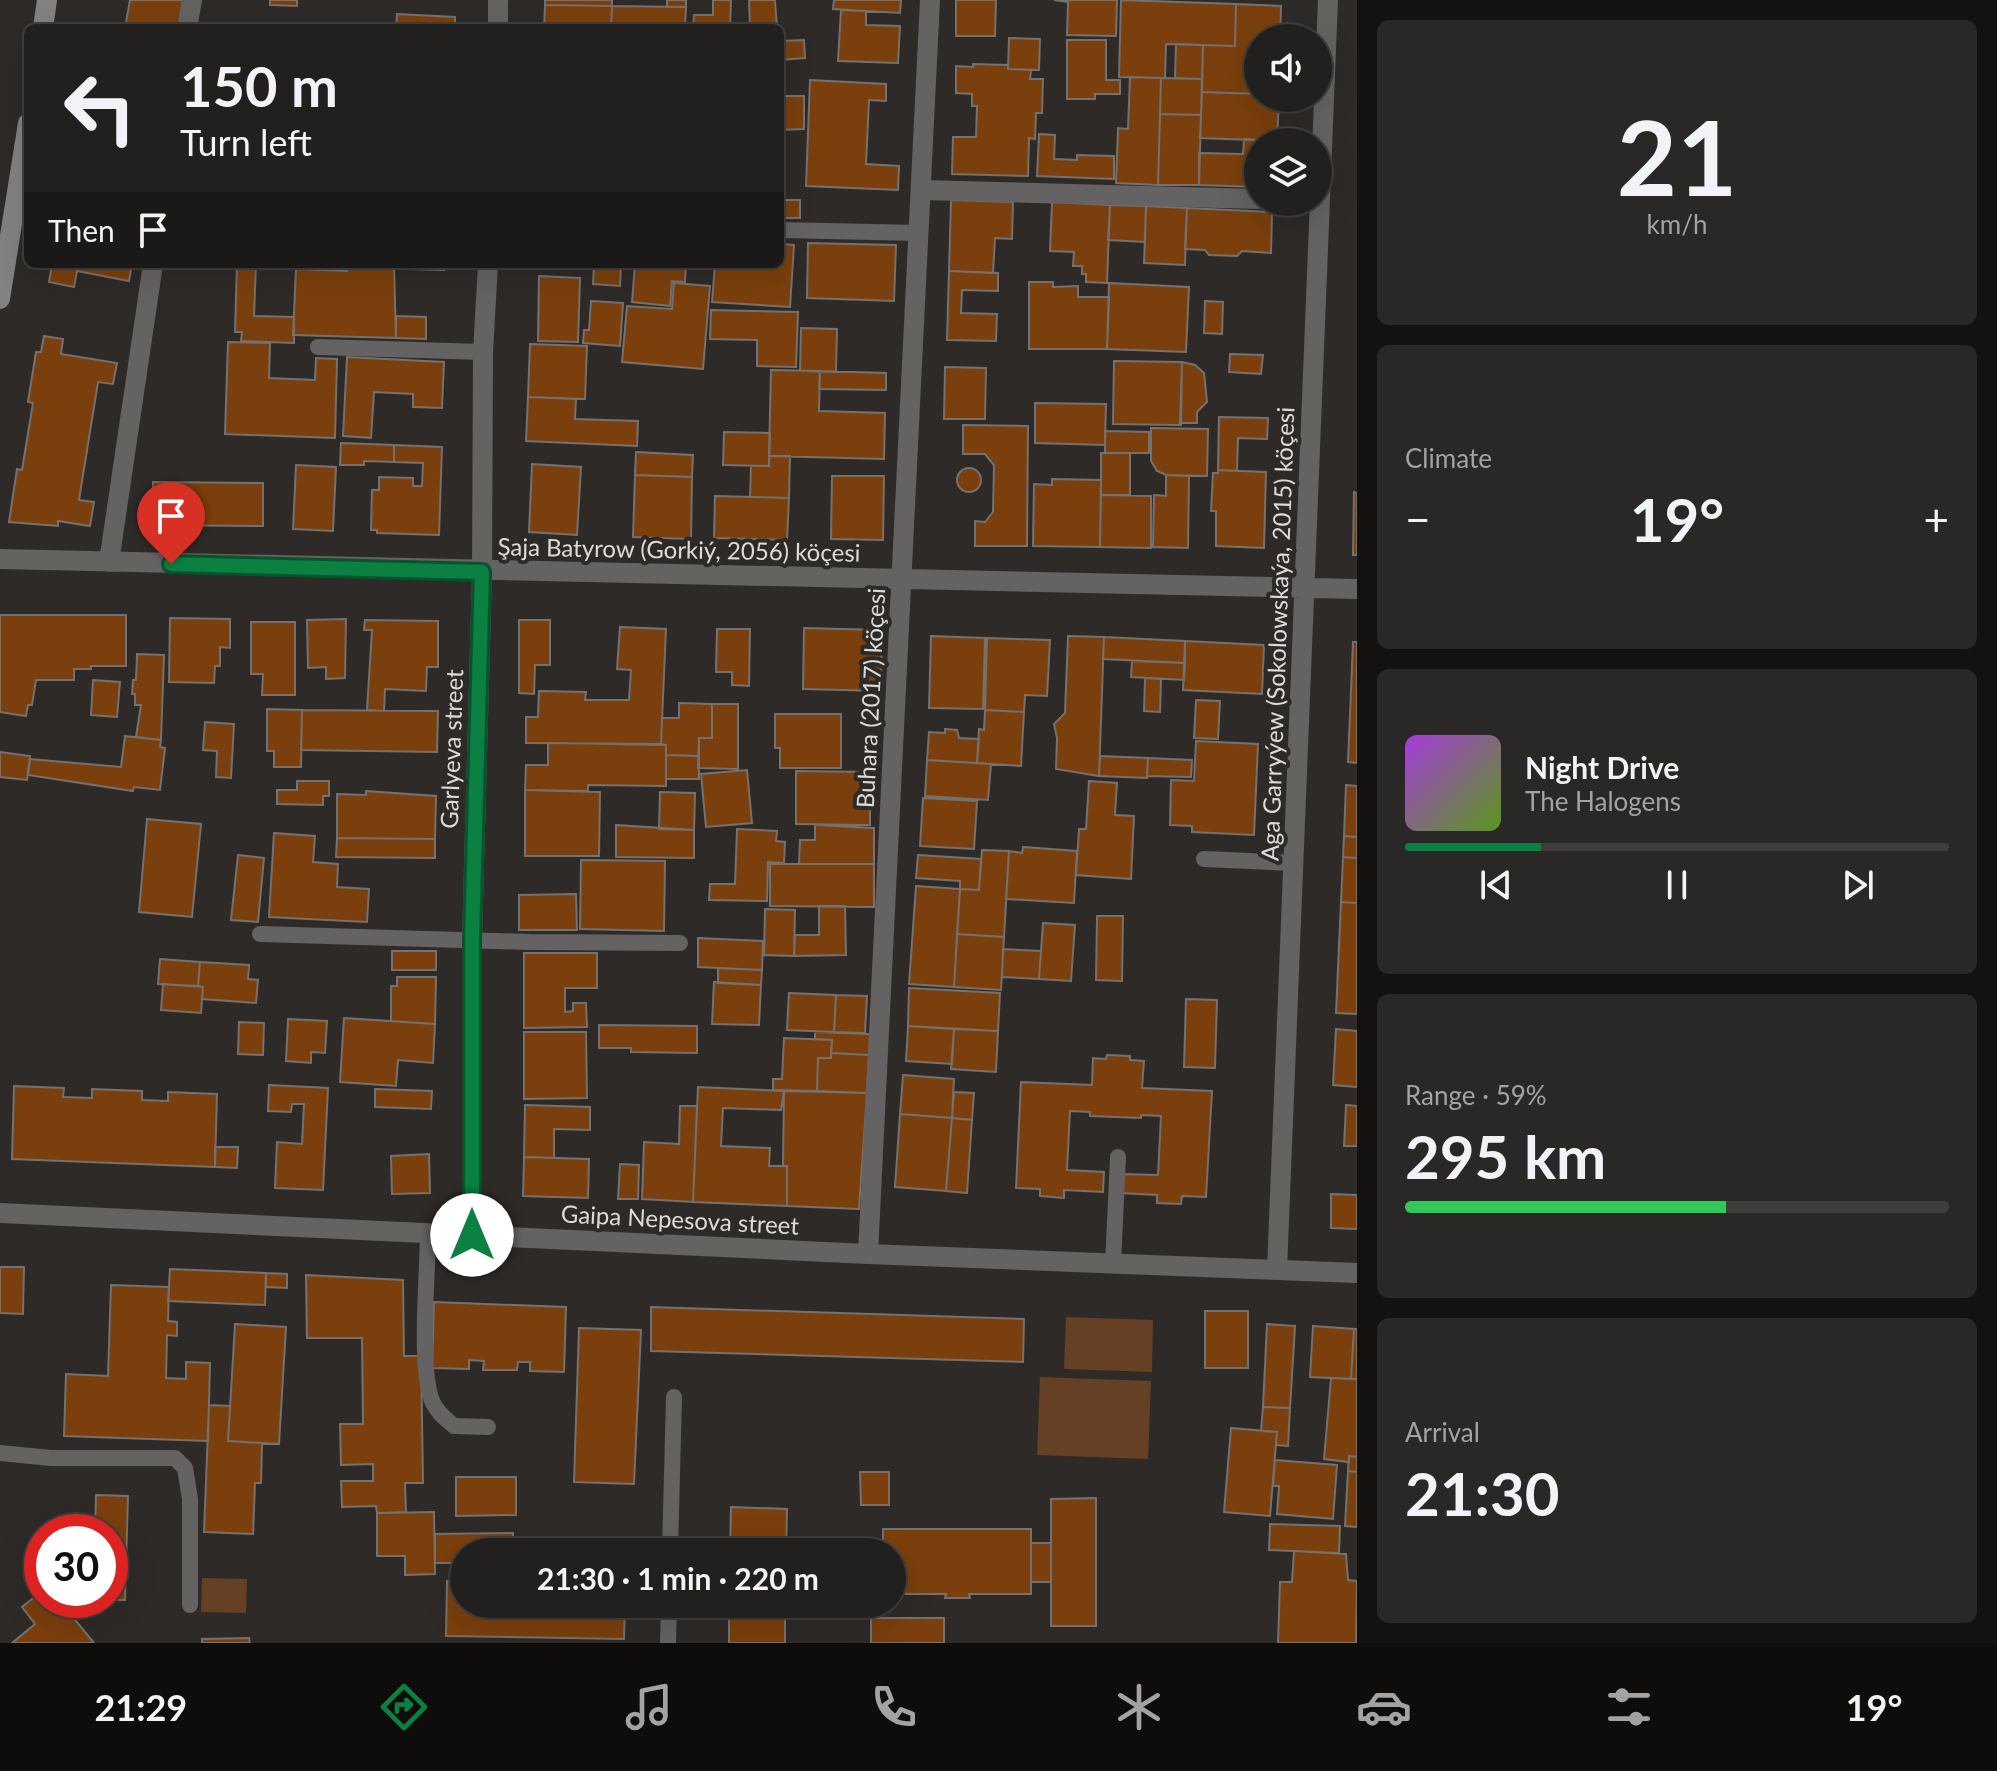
<!DOCTYPE html>
<meta charset="utf-8">
<style>
body{margin:0;font-family:Lato,sans-serif;background:#2a2827;color:#f1f3f6;height:100vh;display:flex;flex-direction:column;font-size:30px;white-space:nowrap}
*{box-sizing:border-box;margin:0}
p{font-size:26px;color:#a2a3a4}
.icon{flex:none;width:44px;height:44px;fill:none;stroke:currentColor;stroke-width:2;stroke-linecap:round;stroke-linejoin:round}
.map{position:relative;flex:1;overflow:hidden}
.side{display:flex;flex-direction:column;gap:20px;padding:20px;background:#131210;width:640px}
.side>*{flex:none}
.top-card{position:absolute;left:24px;top:24px;width:760px;height:244px;border-radius:12px;box-shadow:0 8px 32px #0002,0 0 0 2px #3f3e3c;background:#22201e;color:#f1f3f6;overflow:hidden}
.controls{position:absolute;left:1244px;top:24px;display:grid;gap:16px}
.controls a{display:grid;place-items:center;width:88px;height:88px;border-radius:50%;background:#22201e;box-shadow:0 8px 32px #0002,0 0 0 2px #3f3e3c;font-size:40px}
.speed{position:absolute;left:24px;top:1514px;display:flex;gap:16px;font-size:40px;font-weight:700;text-align:center}
.speed>*{display:grid;place-content:center;width:104px;height:104px;border-radius:50%;background:#22201e;box-shadow:0 8px 32px #0002,0 0 0 2px #3f3e3c;line-height:1}
.speed .limit{border:12px solid #d22;background:#fff;color:#111}
.pin{position:absolute;display:grid;place-items:center;width:68px;height:68px;color:#fff;margin:-82px -34px;border-radius:50% 50% 50% 0;rotate:-45deg;box-shadow:0 0 8px #0007}
.pin .icon{rotate:45deg}
.me{position:absolute;width:88px;margin:-44px;rotate:0deg;stroke-linejoin:round;filter:drop-shadow(0 0 6px #0008)}
.turn{display:flex;align-items:center;gap:28px;height:168px;padding:0 24px;font-size:36px}
.turn .icon{width:104px;height:104px;stroke-width:2.5}
.turn b{display:block;font-size:56px;line-height:68px}
.then{display:flex;align-items:center;height:76px;padding:0 24px;background:#0003;gap:16px;font-size:30px}
.big{font-size:60px;font-weight:700;line-height:1.1}
.side .widget{flex:1;display:flex;flex-direction:column;justify-content:center;gap:12px;min-width:0;padding:0 28px;border-radius:12px;background:#2a2827}
.side .dial{align-items:center;gap:0}
.dial b{font-size:104px;line-height:1}
.song{display:flex;align-items:center;gap:24px}
.cover{width:96px;height:96px;border-radius:12px;background:linear-gradient(135deg,hsl(280 70% 55%),hsl(90 70% 35%))}
.played{height:8px;border-radius:4px;background:linear-gradient(90deg,#0b8043 25%,#3f3e3c 25%)}
.keys{display:flex;justify-content:space-around;direction:ltr}
.heat{display:flex;justify-content:space-between;align-items:center;font-size:44px;direction:ltr}
.charge{height:12px;border-radius:6px;background:linear-gradient(90deg,#34c759 59%,#3f3e3c 0)}
.trip{position:absolute;left:450px;top:1538px;width:456px;height:80px;border-radius:40px;background:#22201e;box-shadow:0 8px 32px #0002,0 0 0 2px #3f3e3c;font-weight:700;line-height:80px;text-align:center}
.menu{display:flex;height:128px;justify-content:space-around;align-items:center;background:#0e0d0c;color:#a2a3a4}
.menu .icon{width:56px;height:56px}
.menu .selected{color:#0b8043}
.menu b{font-size:36px;color:#f1f3f6}
main{display:flex;flex:1;min-height:0}
.map>svg:first-child{display:block}
.green{fill:#664025}
.building{fill:#7a3f0c;stroke:#75716f;stroke-width:2}
.lines{fill:none;stroke-linecap:round;stroke-linejoin:round}
.lane{stroke:#646262;stroke-width:16}
.street{stroke:#646262;stroke-width:20}
.secondary{stroke:#848181;stroke-width:20}
.route-casing{stroke:#07532c;stroke-width:20}
.route{stroke:#0b8043;stroke-width:14}
.labels{text-anchor:middle;dominant-baseline:central;stroke-width:8;stroke-linejoin:round;paint-order:stroke}
.street-label{font-size:24px;fill:#dddbda;stroke:#2d2a28}
</style>
<main>
<div class="map">
<svg width="1357" height="1643" viewBox="0 0 1357 1643">
<rect width="100%" height="100%" fill="#2d2a28"/>
<path class="green" d="M1066 1317 1153 1320 1152 1372 1064 1369Z
M1040 1377 1151 1381 1148 1459 1037 1455Z
M202 1578 247 1579 246 1613 201 1612Z"/>
<path class="building" d="M130 0H184L180 28H125Z
M270 0H297V6L270 5Z
M545 0H612V6L545 5Z
M667 0H686V7H667Z
M713 0H731L730 28H693L694 15H713Z
M749 0H775L777 28H750Z
M834 0H901L900 13 833 9Z
M956 0H996L995 36H956Z
M1054 0H1117L1116 36 1067 35 1068 2Z
M1121 0 1236 4 1235 46 1166 44 1165 78 1119 77Z
M1236 4 1281 6 1280 38H1258V94L1202 92 1203 45 1235 46Z
M545 5 612 6 611 28H544Z
M612 6 686 7 685 28H611Z
M841 10 866 11V25L900 26 898 63 838 61Z
M397 14 455 17V28H396Z
M1009 38 1040 39 1039 70 1008 69Z
M804 40 805 58 780 60V41Z
M1067 40H1106V80H1120V94H1095V99H1067Z
M1176 44 1203 45 1202 79 1175 78Z
M973 64 1008 65V69L1031 70 1030 79H1043L1042 113H1036L1035 139 1029 138 1028 176 952 174 953 137H976L977 106H972V94L956 93V66L973 67Z
M1130 77 1161 78 1158 185 1116 183 1118 128 1128 129Z
M1161 78 1202 79 1201 115 1160 114Z
M810 80 886 84V101L869 100 866 164 899 166 898 190 806 186Z
M1202 92 1258 94V98H1279L1277 141 1200 138Z
M780 96H804V129L780 130Z
M1160 114 1201 115 1199 185H1158Z
M1039 134 1055 135 1054 159 1077 160V155L1114 156V179L1037 176Z
M1244 139 1277 141 1258 142V187L1199 185V153L1243 154Z
M780 200H800V218H780Z
M951 200 1013 202 1012 239 995 238 993 273 949 271Z
M1052 202 1110 205 1107 283 1086 282V274H1082V266H1073L1074 252 1050 251Z
M1110 205 1146 206 1145 242 1108 240Z
M1146 206 1187 208 1185 265 1144 263Z
M1187 208 1272 212 1271 253 1242 251 1237 256 1209 255 1205 250 1185 249Z
M808 243 896 245 894 301 807 298Z
M780 244 794 245 790 307 712 302 715 264H780Z
M52 264H132L129 281 77 271 74 287 49 282Z
M237 264H256L254 316 294 317V343L241 341 242 332H235Z
M348 264H394L396 338 293 335 296 269 347 271Z
M409 264H444V270L409 269Z
M594 264H621L620 286 593 284Z
M635 264H686L685 282 672 281 670 306 632 302Z
M949 271 998 273V291L962 290 961 313 997 314 996 341 947 340Z
M539 276 580 278 578 342 538 341Z
M1029 282H1053V287L1078 286V297H1109L1107 349H1029Z
M674 283 710 286 703 369 622 362 627 306 672 309Z
M1109 283 1189 287 1186 352 1107 349Z
M591 301 623 303 620 346 583 343 584 330H589Z
M1205 301 1223 302 1222 334 1204 333Z
M711 310 798 312 796 367 757 366V340L710 339Z
M396 316 426 317V339L396 338Z
M801 328 837 329 836 372 800 371Z
M44 336 63 339 61 354 117 363 113 384 98 382 79 500 94 502 90 526 58 521V526L9 522 17 469 22 470 33 403 28 402 36 352H41Z
M228 342 270 343 269 378 315 380 316 358 337 359 335 438 225 434Z
M530 344 587 346 585 399 528 397Z
M1230 354 1263 355 1261 374 1229 372Z
M347 357 444 362 442 408 413 407V394L374 392 371 438 343 436Z
M1114 361 1182 362 1181 425 1113 424Z
M1182 362 1195 365 1204 373 1207 402 1197 412V423H1180Z
M945 367 986 368 985 419H944Z
M771 370 820 371 819 411 885 413 884 459 769 456Z
M820 371 886 373V390L819 389Z
M528 397 576 399 575 419 638 421 637 446 526 441Z
M1035 403 1106 404 1105 445 1035 443Z
M1219 417 1268 418 1267 439 1238 438 1237 471 1218 470Z
M963 425 1028 426 1027 546H975V521L985 522 993 512 994 465 985 454H963Z
M1151 428 1208 429 1207 476 1166 475 1157 471 1151 461Z
M1105 431 1149 432V453H1105Z
M724 432 770 433 769 466 723 465Z
M341 443 394 445V462L364 461V465H340Z
M394 445 442 447 439 535 377 533V530H371L372 490H379V477L413 478V486H422L423 463 394 462Z
M636 452 693 455 692 477 635 475Z
M1101 453H1130V495H1101Z
M769 456H790L789 498 750 497 751 466H769Z
M532 464 581 467 577 535 529 532Z
M296 465 336 467 333 531 293 529Z
M957 480a12 12 0 1 1 24 0a12 12 0 1 1-24 0Z
M1218 470 1266 472 1264 548 1216 546V511H1211L1213 473H1218Z
M635 475 692 477 691 539 633 537Z
M1166 475 1189 476 1188 548 1153 547 1154 495 1166 496Z
M832 476H884L883 540 831 539Z
M1052 479 1101 480 1100 547 1033 546 1034 484 1052 485Z
M153 482 263 483V526L153 525Z
M1354 492 1357 493V555H1353Z
M1101 495 1151 496V548L1100 547Z
M715 496 789 498 787 540 714 538Z
M0 615H126V666H91V669H74V680H36L32 705H28L26 716 0 712Z
M170 618 230 619V648L220 647V666H215L214 683 169 682Z
M346 619 345 678 326 679V667L308 668 307 620Z
M365 620 438 621V667H427L426 691 385 689 384 711 367 710 372 630H364Z
M519 620H550V665H535L534 694 519 693Z
M251 622H295V695H262L263 674H251Z
M620 627 666 629 661 744 526 743V717H538L539 691 586 692 585 700H629L631 670 617 669Z
M804 628 882 630 881 691 803 689Z
M717 629H750L749 686 732 685V672H716Z
M931 636 985 638 983 709 929 708Z
M1068 636 1104 637 1099 776 1056 769 1057 738 1054 724 1065 713Z
M1104 637 1185 641V663L1103 659Z
M987 638 1050 640 1047 696 1025 695 1024 712 985 710Z
M1185 641 1264 645 1262 694 1183 690Z
M1353 642H1357V763L1348 762Z
M137 654 164 655 161 740 136 737 141 705H135V694H132L133 680H136Z
M1132 661 1185 663 1184 680 1131 677Z
M1145 678 1161 679 1160 712 1144 711Z
M93 680 120 682 117 717 91 715Z
M1196 700 1220 701 1218 739 1194 738Z
M679 703 712 704V738H699V756L666 755V745L661 744 662 718H679Z
M712 704H738V769L698 768 699 738H712Z
M267 709 302 710 301 767H274V751H267Z
M302 710 438 711 437 752 301 750Z
M985 710 1024 712 1021 766 977 763 979 729 984 730Z
M775 714H841V768H780V748H775Z
M205 722 234 724 231 778 216 777 217 751 203 750Z
M945 729 957 730 959 738 979 739 977 763 927 760 929 732 945 733Z
M125 736 161 740 160 747 165 748 160 790 134 787 133 791 28 775 30 759 121 767Z
M1196 741 1258 744 1254 835 1192 832V826L1170 825 1171 780 1194 781Z
M548 743 666 745V786L588 785V791L525 790 526 765H548Z
M0 752 30 756 27 780 0 777Z
M666 755 699 756V779H666Z
M1100 756 1148 758 1147 778 1099 776Z
M1148 758 1192 760 1191 777 1147 776Z
M927 760 991 764 988 800 925 796Z
M747 770 752 823 706 827 701 774Z
M796 771 870 772V825L796 824Z
M297 781H329V796H323V805L277 804V790H297Z
M1089 781 1117 783 1115 815 1134 816 1131 879 1076 875 1079 829H1086Z
M1346 785 1357 786V837L1344 836Z
M525 790 600 792 599 856H525Z
M366 791 436 796 435 839 337 838V794L366 795Z
M660 792 695 793 694 830 659 829Z
M923 798 977 801 974 849 920 846Z
M147 819 201 824 192 917 139 912Z
M616 825 694 830V858L616 857Z
M815 825 874 828V864H799L800 840H815Z
M737 829 777 831 776 841 785 842 784 863 768 862 767 901 709 900 710 884H735Z
M274 833 315 836 313 862 338 864 337 887 369 889 367 922 269 917Z
M1344 836 1357 837V858L1343 857Z
M337 838 435 839V858L336 857Z
M1023 847 1077 851 1074 903 1006 899 1009 851 1022 853Z
M982 850 1009 851 1004 937 957 934 960 889 979 890Z
M238 855 264 858 258 922 231 920Z
M918 855 981 859 979 890 960 889V881L916 878Z
M1343 857 1357 858V903L1341 902Z
M581 860 665 861 664 931 580 929Z
M770 864H874V907L770 906Z
M916 886 960 889 954 987 909 984Z
M576 894 577 930H519V895Z
M1341 902 1357 903V1014L1336 1013Z
M819 906H845L846 955 794 956 795 935H819Z
M765 909 795 910 794 956 764 955Z
M1097 916H1123L1122 981 1096 980Z
M1043 923 1075 925 1071 981 1039 979Z
M957 934 1004 937 1001 990 954 987Z
M698 938 763 941 762 970 698 967Z
M1003 949 1041 951 1039 979 1002 977Z
M392 951H436V970H392Z
M524 953H597V988H565V1012L573 1011V1003H586L587 1027 524 1028Z
M160 959 200 962 198 986 158 984Z
M200 962 249 965 248 979 258 980 256 1003 202 999 203 987 198 986Z
M718 968 762 970 761 985 718 983Z
M397 977H436L435 1024 391 1021V986H397Z
M714 982 761 985 759 1025 712 1024Z
M163 984 203 987 201 1013 161 1010Z
M909 988 1000 993 998 1031 908 1026Z
M789 993 836 995 834 1032 787 1030Z
M836 995 867 996 865 1033 834 1032Z
M1186 999 1217 1000 1215 1068 1184 1067Z
M344 1018 435 1024 433 1063 398 1060 396 1086 340 1082Z
M288 1019 327 1021 325 1053 311 1052V1063L286 1061Z
M239 1022 264 1023 263 1055 238 1054Z
M599 1025 697 1026V1053L631 1052V1048H599Z
M908 1026 954 1029 952 1064 906 1061Z
M954 1029 998 1031 996 1072 951 1069Z
M1336 1029 1357 1031V1087L1333 1085Z
M524 1032H586L587 1098 524 1099Z
M815 1032 870 1034 869 1055 831 1053 832 1040 815 1039Z
M784 1038 832 1040 831 1058H818L817 1091 773 1090V1079H782Z
M831 1053 869 1055 867 1093 817 1091 818 1058H831Z
M1107 1055 1130 1056V1060L1144 1061 1142 1088 1212 1091 1206 1197 1182 1196 1181 1204 1157 1203V1195L1120 1193 1121 1174 1158 1175 1161 1116 1141 1115V1118L1090 1116V1112L1070 1111 1067 1170 1104 1172 1103 1192 1064 1190V1198L1040 1196V1189L1016 1188 1021 1082 1092 1085 1093 1058 1106 1059Z
M903 1075 954 1079 952 1118 900 1114Z
M269 1085 328 1088 323 1190 275 1188 277 1142 302 1144 304 1104H292L291 1112 268 1111Z
M14 1086 64 1088 63 1097 92 1098V1089L142 1091V1100L168 1101V1092L217 1094 215 1167 12 1159Z
M698 1087 784 1091 781 1110 723 1108 721 1146 770 1148 769 1166H787V1206L693 1202Z
M375 1089 432 1091 431 1109 375 1107Z
M784 1091 867 1093 859 1209 787 1206V1166H783Z
M954 1092 974 1093 972 1120 952 1118Z
M525 1105 590 1107V1130L554 1129V1158L524 1157Z
M1346 1105 1357 1106V1146H1344Z
M680 1106H697L693 1202 642 1199 644 1142 679 1144Z
M900 1114 952 1118 946 1191 895 1187Z
M952 1118 972 1120 967 1193 946 1191Z
M215 1147H238L237 1168 215 1167Z
M429 1154 430 1193 392 1194 391 1156Z
M524 1157 589 1159 588 1198 523 1196Z
M620 1164 639 1165 638 1199H618Z
M1331 1194 1357 1195V1229L1331 1228Z
M0 1267H24L23 1314 0 1313Z
M170 1269 266 1273 265 1305 168 1301Z
M266 1273 287 1274V1288L266 1287Z
M306 1275 403 1280 404 1356H421L423 1483H405L406 1512 377 1513 376 1506 342 1507 341 1481H373V1464L341 1465 340 1424H363L362 1338H307Z
M111 1285 169 1287 168 1321 177 1322V1336L167 1335 166 1378 186 1379V1362L210 1363 208 1441 64 1436 66 1374 108 1376Z
M434 1302 566 1307 564 1372 530 1371V1362H518L517 1370H483L484 1361 469 1360V1369L432 1368Z
M651 1307 1024 1319 1023 1362 651 1351Z
M1205 1311H1248V1368H1205Z
M235 1324 286 1327 279 1444 228 1441Z
M1267 1324 1295 1326 1290 1408 1263 1407Z
M1313 1326 1354 1329 1351 1379 1310 1377Z
M579 1328 641 1330 634 1484 574 1482Z
M1354 1329H1357V1379H1351Z
M1331 1378 1357 1379V1457L1349 1456V1462L1324 1459Z
M209 1405 230 1406 228 1441 262 1443 261 1483H255L253 1534 204 1532Z
M1263 1407 1290 1408 1288 1446 1276 1445 1277 1432 1261 1431Z
M1231 1428 1277 1432 1270 1516 1224 1512Z
M1349 1456 1357 1457V1472L1348 1471Z
M1275 1460 1337 1465 1333 1519 1277 1514 1279 1486H1273Z
M1348 1471 1357 1472V1527L1345 1526Z
M860 1472H889V1505H861Z
M456 1477H516V1515L456 1516Z
M96 1495 128 1496 125 1600H110V1532H95Z
M1096 1498V1626H1051V1499Z
M731 1507 787 1509 786 1552H730Z
M434 1512 435 1574 405 1575V1556H377V1513Z
M1270 1524 1340 1526 1339 1553 1269 1550Z
M883 1529H1031V1594H969L970 1598H945L946 1594H892V1552H883Z
M513 1533V1552H464V1563H435V1534Z
M1031 1543H1051V1582H1031Z
M1294 1551 1346 1554 1348 1580 1357 1581 1356 1643H1278L1280 1582H1292Z
M447 1581 464 1582V1604H625L624 1639 446 1636Z
M42 1591V1600H59L94 1643H12L35 1624 22 1607Z
M729 1604H785V1643H729Z
M871 1618H944V1643H871Z
M249 1638 250 1643H202V1639Z"/>
<g class="lines">
<path class="lane" d="M780 230 919 233
M318 347 483 352
M1204 859 1294 863
M260 934 530 942 680 943
M428 1233C428 1273 418 1370 433 1403 438 1413 446 1419 454 1426L488 1427
M1113 1264 1118 1157
M0 1453 51 1458H175L185 1468 190 1499V1605
M670 1552 674 1397
M668 1643 669 1604"/>
<path class="street" d="M187 28 192 0
M498 28V0
M922 190 1258 199
M0 559 1357 589
M109 562 153 264
M0 1213 868 1254 1357 1273
M472 1235V940L482 572 483 352 488 264
M868 1254 930 0
M1277 1270 1328 0"/>
<path class="secondary" d="M43 28 47 0
M0 299 28 123"/>
</g>
<g class="lines">
<defs>
<path id="route" d="M171 564 482 572 472 940V1235"/>
</defs>
<use href="#route" class="route-casing"/>
<use href="#route" class="route"/>
</g>
<g class="labels">
<g class="street-label">
<text transform="translate(679 549) rotate(1)">Şaja Batyrow (Gorkiý, 2056) köçesi</text>
<text transform="translate(1277 634) rotate(-88)">Aga Garryýew (Sokolowskaýa, 2015) köçesi</text>
<text transform="translate(870 698) rotate(-87)">Buhara (2017) köçesi</text>
<text transform="translate(451 749) rotate(-88)">Garlyeva street</text>
<text transform="translate(680 1219) rotate(3)">Gaipa Nepesova street</text>
</g>
</g>
</svg>
<div class="controls">
<a><svg class="icon" aria-label="sound" viewBox="0 0 24 24"><path d="M4 9h4l5-4v14l-5-4H4zM17 9q2 3 0 6"/></svg></a>
<a><svg class="icon" aria-label="layers" viewBox="0 0 24 24"><path d="M12 4l9 5-9 5-9-5zM3 14l9 5 9-5"/></svg></a>
</div>
<div class="speed"><div class="limit">30</div></div>
<div class="pin" style="left:171px;top:564px;background:#d93025"><svg class="icon" aria-label="arrive" viewBox="0 0 24 24"><path d="M6 21V4h12l-3 4 3 4H6"/></svg></div>
<svg class="me" style="left:472px;top:1235px" viewBox="-20 -20 40 40"><circle r="19" fill="#fff"/><path d="M0-13L10 11 0 6-10 11z" fill="#0b8043"/></svg>
<div class="trip">21:30 · 1 min · 220 m</div>
<div class="top-card">
<div class="turn"><svg class="icon" aria-label="left" viewBox="0 0 24 24"><path d="M17 20v-9H6M10 6l-5 5 5 5"/></svg><div><b>150 m</b>Turn left</div></div>
<div class="then">Then<svg class="icon" aria-label="arrive" viewBox="0 0 24 24"><path d="M6 21V4h12l-3 4 3 4H6"/></svg></div>
</div>
</div>
<section class="side">
<div class="widget dial"><b>21</b><p>km/h</p></div>
<div class="widget"><p>Climate</p>
<div class="heat"><a>−</a><b class="big">19°</b><a>+</a></div>
</div>
<div class="widget">
<div class="song"><i class="cover"></i><div><b>Night Drive</b><p>The Halogens</p></div></div>
<div class="played"></div>
<div class="keys"><svg class="icon" aria-label="previous" viewBox="0 0 24 24"><path d="M18 5L8 12l10 7zM5 5v14"/></svg><svg class="icon" aria-label="pause" viewBox="0 0 24 24"><path d="M8 5v14M16 5v14"/></svg><svg class="icon" aria-label="next" viewBox="0 0 24 24"><path d="M6 5l10 7-10 7zM19 5v14"/></svg></div>
</div>
<div class="widget"><p>Range · 59%</p><b class="big">295 km</b><div class="charge"></div></div>
<div class="widget"><p>Arrival</p><b class="big">21:30</b></div>
</section>
</main>
<nav class="menu">
<b>21:29</b>
<svg class="icon selected" aria-label="directions" viewBox="0 0 24 24"><path d="M12 3l9 9-9 9-9-9zM9 14v-3h6M13 9l2 2-2 2"/></svg>
<svg class="icon" aria-label="music" viewBox="0 0 24 24"><path d="M9 18V5l10-2v13"/><circle cx="6" cy="18" r="3"/><circle cx="16" cy="16" r="3"/></svg>
<svg class="icon" aria-label="phone" viewBox="0 0 24 24"><path d="M5 4h4l2 5-3 2q2 4 5 5l2-3 5 2v4C11 20 4 13 5 4z"/></svg>
<svg class="icon" aria-label="climate" viewBox="0 0 24 24"><path d="M12 3v18M4 7l16 10M4 17L20 7"/></svg>
<svg class="icon" aria-label="car" viewBox="0 0 24 24"><path d="M5 17H2v-5l4-1 3-4h7l3 4 3 1v5h-3M9 17h6M6 11h13"/><circle cx="7" cy="17" r="2"/><circle cx="17" cy="17" r="2"/></svg>
<svg class="icon" aria-label="filters" viewBox="0 0 24 24"><path d="M4 7h16M4 17h16"/><circle cx="9" cy="7" r="2"/><circle cx="15" cy="17" r="2"/></svg>
<b>19°</b>
</nav>
